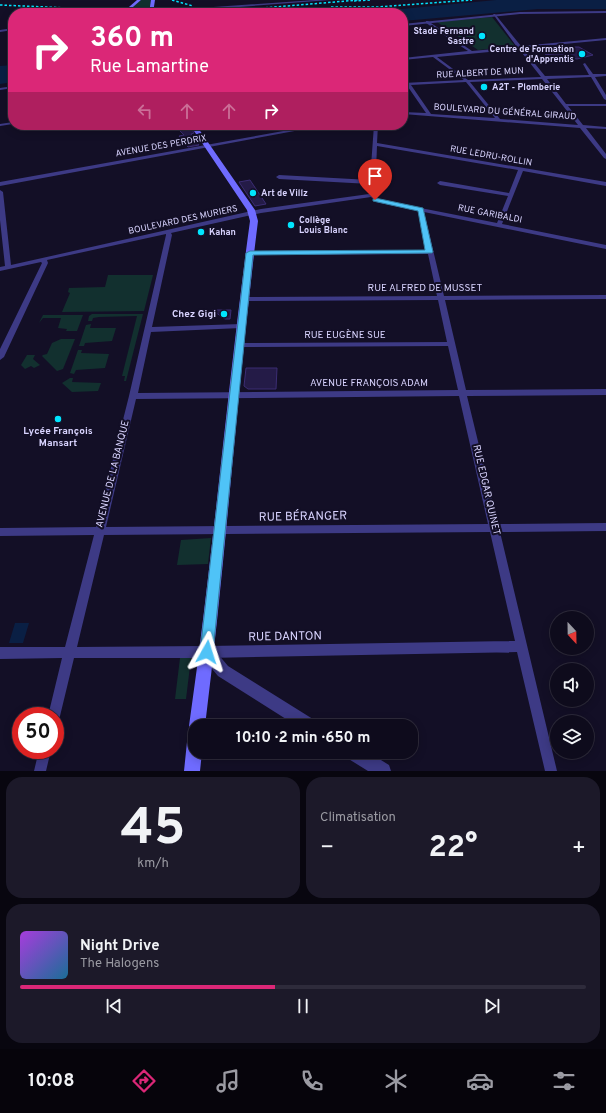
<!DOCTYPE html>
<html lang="fr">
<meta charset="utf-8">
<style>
body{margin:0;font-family:Overpass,sans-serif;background:#1c1929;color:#f1f3f6;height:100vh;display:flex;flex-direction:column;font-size:15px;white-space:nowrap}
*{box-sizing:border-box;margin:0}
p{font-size:13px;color:#9b9ba3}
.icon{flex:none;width:22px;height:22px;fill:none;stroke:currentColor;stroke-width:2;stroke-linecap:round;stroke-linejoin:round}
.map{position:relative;height:771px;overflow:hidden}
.drawer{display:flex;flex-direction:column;gap:6px;padding:6px;background:#08060f;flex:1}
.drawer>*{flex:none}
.top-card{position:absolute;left:8px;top:8px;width:400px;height:122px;border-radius:16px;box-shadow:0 2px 10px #0003,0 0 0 1px #2e2b3b;background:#db2777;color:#fff;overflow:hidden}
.needle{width:26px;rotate:158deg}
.buttons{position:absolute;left:550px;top:611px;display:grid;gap:8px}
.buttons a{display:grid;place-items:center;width:44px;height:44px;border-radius:50%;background:#0e0b1c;box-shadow:0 2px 10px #0003,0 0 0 1px #2e2b3b;font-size:20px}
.speed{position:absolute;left:12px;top:707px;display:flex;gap:8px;font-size:20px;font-weight:700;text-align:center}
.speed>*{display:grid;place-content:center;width:52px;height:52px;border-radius:50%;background:#0e0b1c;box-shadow:0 2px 10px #0003,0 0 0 1px #2e2b3b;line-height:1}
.speed .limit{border:6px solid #d22;background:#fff;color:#111}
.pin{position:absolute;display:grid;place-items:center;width:34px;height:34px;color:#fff;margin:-41px -17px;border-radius:50% 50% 50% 0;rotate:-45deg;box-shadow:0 0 4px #0007}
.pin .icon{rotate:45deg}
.me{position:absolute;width:44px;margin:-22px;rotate:6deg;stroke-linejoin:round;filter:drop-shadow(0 0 3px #0008)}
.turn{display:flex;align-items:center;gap:14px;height:84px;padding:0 16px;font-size:18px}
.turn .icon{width:52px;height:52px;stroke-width:2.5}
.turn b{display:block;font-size:28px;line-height:34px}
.lanes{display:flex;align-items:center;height:38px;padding:0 16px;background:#0003;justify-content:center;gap:20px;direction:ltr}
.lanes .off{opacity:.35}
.big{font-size:30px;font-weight:700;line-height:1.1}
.drawer .card{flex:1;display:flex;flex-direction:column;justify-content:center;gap:6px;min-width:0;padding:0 14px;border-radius:16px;background:#1c1929}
.drawer .dial{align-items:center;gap:0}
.dial b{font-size:52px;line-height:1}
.song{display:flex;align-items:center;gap:12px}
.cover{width:48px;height:48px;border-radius:6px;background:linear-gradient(135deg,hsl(280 70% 55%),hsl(200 70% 35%))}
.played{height:4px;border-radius:2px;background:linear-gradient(90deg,#db2777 45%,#2e2b3b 45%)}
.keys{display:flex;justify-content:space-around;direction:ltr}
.heat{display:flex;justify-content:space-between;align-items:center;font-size:22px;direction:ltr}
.drawer .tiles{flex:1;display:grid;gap:6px;grid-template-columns:1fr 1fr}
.card:last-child{grid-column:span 2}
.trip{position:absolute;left:188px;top:719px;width:230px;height:40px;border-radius:16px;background:#0e0b1c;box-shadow:0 2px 10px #0003,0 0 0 1px #2e2b3b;font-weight:700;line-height:40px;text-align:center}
.dock{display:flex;height:64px;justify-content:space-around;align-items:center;background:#06040b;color:#9b9ba3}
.dock .icon{width:28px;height:28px}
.dock .current{color:#db2777}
.dock b{font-size:18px;color:#f1f3f6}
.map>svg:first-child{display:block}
.green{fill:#12302f}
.water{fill:#0a1f44}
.building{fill:#241b47;stroke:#3b2d73}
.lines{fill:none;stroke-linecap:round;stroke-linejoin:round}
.minor{fill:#3d3a85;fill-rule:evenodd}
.tertiary{fill:#3d3a85;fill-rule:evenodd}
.secondary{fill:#6f6bff;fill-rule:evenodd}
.rail{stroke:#00e5ff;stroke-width:1.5;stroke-dasharray:2.5 2;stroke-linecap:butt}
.route{fill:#4fc3f7;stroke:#337fa1}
.poi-dot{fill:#00e5ff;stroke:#130f26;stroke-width:1.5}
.labels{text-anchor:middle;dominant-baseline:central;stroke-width:4;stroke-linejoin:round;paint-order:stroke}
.far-poi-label{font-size:9px;font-weight:bold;fill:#d9d4ff;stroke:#130f26;text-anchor:start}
.far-street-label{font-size:9px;fill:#d9d4ff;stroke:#130f26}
.street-label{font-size:10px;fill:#d9d4ff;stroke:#130f26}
.poi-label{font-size:10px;font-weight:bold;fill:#d9d4ff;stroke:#130f26;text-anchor:end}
.near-street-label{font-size:12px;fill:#d9d4ff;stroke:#130f26}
</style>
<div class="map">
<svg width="606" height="771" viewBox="0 0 606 771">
<rect width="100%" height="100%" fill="#130f26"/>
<path class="green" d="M141 0H152L150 9 147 10 150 11 144 12 128 11 133 10 129 9Z
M492 17 515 46 478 50 437 22Z
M108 275H153L144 311 62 312 70 293 68 292 69 288 105 287Z
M92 314H143L126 381H124L125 376H122L137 316 99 317 93 318 92 321H88L89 316Z
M43 315H83L77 331H66L67 329 58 328 61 318H43L39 323Z
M91 324 90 328H116L112 341 85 343 84 346H79L86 325Z
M61 339H75L63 369 57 371 42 356 43 355 47 354 52 343Z
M78 350H82L81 353 109 354 105 368 76 370 74 374 70 373Z
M27 355H35L33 359 40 365 34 368 31 366 25 369 21 365Z
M70 378H73L72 382 101 383 98 391 72 392 62 383Z
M211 538 208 564 177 565 181 540Z
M180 658H191L186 699H175Z"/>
<path class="water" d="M496 0H606V9H538L403 21V13H360Z
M13 65V82L0 84V66Z
M15 623H29L23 643H9Z"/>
<path class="building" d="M572 47H579L593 55 577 59 545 54Z
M174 125H189L194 133 191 134 199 145 188 147 179 136 184 135Z
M250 180 266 204 255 206 239 182Z
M212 310H231L230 319H225Z
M246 368H277L276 389H248L244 386Z"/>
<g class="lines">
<path class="minor" d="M315 0H330L161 13H128Z
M126 10 125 12 114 13Z
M493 14H495L521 46 606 38V40L522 48 545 76 589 75 583 64 585 63 593 74H606V76L595 77 606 95V100L604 99 591 77 547 79 566 104H606V106H568L583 125 606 127V129L586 128 606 154V159L604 158 580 128 403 114V112L426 113 408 87 406 85H403V83L464 80 433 57 403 60V58L468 51 426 23V21H428L472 51 517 47ZM519 49 541 77 468 80 437 57ZM542 79 578 125 500 119 470 82ZM466 82 495 118 431 114 411 85Z
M13 28V30L0 32V30Z
M13 86V88L0 90V88Z
M13 122V124L0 126V124Z
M317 125H327L0 186V182Z
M374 125H378L377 143 606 182V186L523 171 502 224 606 245V249L424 212 444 296 606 295V299L445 300 466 390 606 389V395L467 396 498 524 606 523V531L500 532 557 771H545L517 652 207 658H74L60 716 58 720 55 722V716H48L62 658 0 659V647H65L94 535 0 536V528L96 527 129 396 166 235V234L47 260 48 263 4 357 0 360V349L42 263 41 262 0 271V267L5 266 0 220V190L3 192 11 265 261 209 369 194 370 184 279 179 276 177 279 175 370 180ZM377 146 518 170 509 193 440 181 437 183 440 185 508 196 497 223 380 200 375 195ZM371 197 376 202 418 211 427 250 250 251 247 253 250 255 428 254 437 296 244 297 241 299 244 301 438 300 447 342 239 343 235 345 239 347 448 346 458 390 138 393 151 332 241 328 245 326 241 324 152 327 172 235 171 233 261 213ZM459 396 488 524 106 527 136 399ZM490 532 515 641 207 646 77 647 104 535Z
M39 750H51L46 771H34Z"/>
<path class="tertiary" d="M606 11V13L520 14 403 26V24L520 12Z
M207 645 212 647 228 666 316 721 319 726H297L218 676 202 657 200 652 202 647Z
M345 752H368L389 765 391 771H368L347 758Z"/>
<path class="secondary" d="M137 0H141L126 13H122Z
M151 0H155L153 13H149Z
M190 125H196L255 210 258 221C237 389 226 558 205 726H195V733L192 731 189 726C213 558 227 389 250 221L247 210Z
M195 734V752H202L200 771H184L187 742 189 736Z"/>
<path class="rail" d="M172 0 193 6
M354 1 372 0
M0 5 138 11 238 10 359 0
M331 7H377L472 0"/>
</g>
<path class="route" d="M375 198 423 208 433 252 432 253 253 255 213 652 211 656 207 658 202 656 200 652 246 253 250 251 425 250 418 211 373 201V199Z"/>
<g class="poi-dot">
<circle cx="482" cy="36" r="4"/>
<circle cx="582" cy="54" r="4"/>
<circle cx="484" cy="87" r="4"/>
<circle cx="253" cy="193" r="4"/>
<circle cx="291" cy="225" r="4"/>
<circle cx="201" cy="232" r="4"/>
<circle cx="224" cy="314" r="4"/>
<circle cx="58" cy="419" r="4"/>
</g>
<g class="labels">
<g class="far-poi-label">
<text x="474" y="31" text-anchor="end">Stade Fernand<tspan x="474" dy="10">Sastre</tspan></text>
<text x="574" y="49" text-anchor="end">Centre de Formation<tspan x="574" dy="10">d'Apprentis</tspan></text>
<text x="492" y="87">A2T - Plomberie</text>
<text x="261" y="193">Art de Villz</text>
<text x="299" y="220">Collège<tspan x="299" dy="10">Louis Blanc</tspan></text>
<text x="209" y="232">Kahan</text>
</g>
<g class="far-street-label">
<text transform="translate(480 73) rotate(-3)">RUE ALBERT DE MUN</text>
<text transform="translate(505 112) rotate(4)">BOULEVARD DU GÉNÉRAL GIRAUD</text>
<text transform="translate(161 146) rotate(-10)">AVENUE DES PERDRIX</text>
<text transform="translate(491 156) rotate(10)">RUE LEDRU-ROLLIN</text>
<text transform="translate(490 214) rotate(11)">RUE GARIBALDI</text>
<text transform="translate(183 220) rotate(-12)">BOULEVARD DES MURIERS</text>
</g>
<g class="street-label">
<text x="425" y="288">RUE ALFRED DE MUSSET</text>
<text x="345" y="335">RUE EUGÈNE SUE</text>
<text x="369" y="383">AVENUE FRANÇOIS ADAM</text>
<text transform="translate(113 474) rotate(-76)">AVENUE DE LA BANQUE</text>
<text transform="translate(486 490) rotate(77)">RUE EDGAR QUINET</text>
</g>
<g class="poi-label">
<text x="216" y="314">Chez Gigi</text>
<text x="58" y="431" text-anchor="middle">Lycée François<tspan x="58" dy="12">Mansart</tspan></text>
</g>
<g class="near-street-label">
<text transform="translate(303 517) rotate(-1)">RUE BÉRANGER</text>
<text transform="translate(285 637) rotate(-1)">RUE DANTON</text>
</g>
</g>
</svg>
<div class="buttons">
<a><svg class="needle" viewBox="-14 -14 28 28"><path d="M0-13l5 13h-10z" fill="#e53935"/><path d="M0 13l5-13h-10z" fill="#9b9ba3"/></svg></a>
<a><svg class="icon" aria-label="sound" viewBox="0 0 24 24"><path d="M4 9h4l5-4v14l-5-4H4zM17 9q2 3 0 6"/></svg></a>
<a><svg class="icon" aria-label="layers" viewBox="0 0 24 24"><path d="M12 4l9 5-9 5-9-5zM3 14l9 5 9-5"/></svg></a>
</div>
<div class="speed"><div class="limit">50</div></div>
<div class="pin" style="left:375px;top:200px;background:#d93025"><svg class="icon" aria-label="arrive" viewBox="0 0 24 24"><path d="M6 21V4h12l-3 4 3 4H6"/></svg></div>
<svg class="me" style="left:207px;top:652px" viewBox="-20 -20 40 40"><path d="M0-17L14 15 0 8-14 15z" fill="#4fc3f7" stroke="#fff" stroke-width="4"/></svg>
<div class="trip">10:10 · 2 min · 650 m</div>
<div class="top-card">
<div class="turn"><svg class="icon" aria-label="right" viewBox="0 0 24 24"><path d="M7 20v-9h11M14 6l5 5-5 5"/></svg><div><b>360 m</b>Rue Lamartine</div></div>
<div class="lanes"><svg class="icon off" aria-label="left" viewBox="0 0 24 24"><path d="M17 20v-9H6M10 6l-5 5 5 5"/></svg><svg class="icon off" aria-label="ahead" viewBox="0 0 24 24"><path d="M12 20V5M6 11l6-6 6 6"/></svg><svg class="icon off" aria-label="ahead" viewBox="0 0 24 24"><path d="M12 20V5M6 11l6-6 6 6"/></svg><svg class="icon" aria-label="right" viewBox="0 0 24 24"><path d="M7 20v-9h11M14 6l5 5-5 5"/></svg></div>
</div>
</div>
<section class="drawer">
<div class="tiles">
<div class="card dial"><b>45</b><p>km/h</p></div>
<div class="card"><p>Climatisation</p>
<div class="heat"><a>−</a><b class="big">22°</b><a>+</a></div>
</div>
<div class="card">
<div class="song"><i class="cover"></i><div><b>Night Drive</b><p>The Halogens</p></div></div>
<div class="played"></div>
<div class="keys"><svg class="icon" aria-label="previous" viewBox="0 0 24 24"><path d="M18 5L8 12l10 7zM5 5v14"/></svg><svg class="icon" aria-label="pause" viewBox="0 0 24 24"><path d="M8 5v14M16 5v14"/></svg><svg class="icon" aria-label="next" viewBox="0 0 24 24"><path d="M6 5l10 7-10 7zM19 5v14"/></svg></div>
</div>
</div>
</section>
<nav class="dock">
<b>10:08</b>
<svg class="icon current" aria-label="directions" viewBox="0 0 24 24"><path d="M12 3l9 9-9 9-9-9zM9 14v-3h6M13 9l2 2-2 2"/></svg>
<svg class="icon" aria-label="music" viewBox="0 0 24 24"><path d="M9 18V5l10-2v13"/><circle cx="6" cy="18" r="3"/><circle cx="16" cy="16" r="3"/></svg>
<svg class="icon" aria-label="phone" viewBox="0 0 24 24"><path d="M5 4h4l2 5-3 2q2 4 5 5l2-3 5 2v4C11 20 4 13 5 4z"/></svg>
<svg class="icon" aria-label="climate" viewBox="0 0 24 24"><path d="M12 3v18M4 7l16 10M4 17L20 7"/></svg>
<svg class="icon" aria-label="car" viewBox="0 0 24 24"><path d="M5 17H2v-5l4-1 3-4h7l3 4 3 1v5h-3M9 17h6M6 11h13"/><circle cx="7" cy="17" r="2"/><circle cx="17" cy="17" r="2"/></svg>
<svg class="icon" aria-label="filters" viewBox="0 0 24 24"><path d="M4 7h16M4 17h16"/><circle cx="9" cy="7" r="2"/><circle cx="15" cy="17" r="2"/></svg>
</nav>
